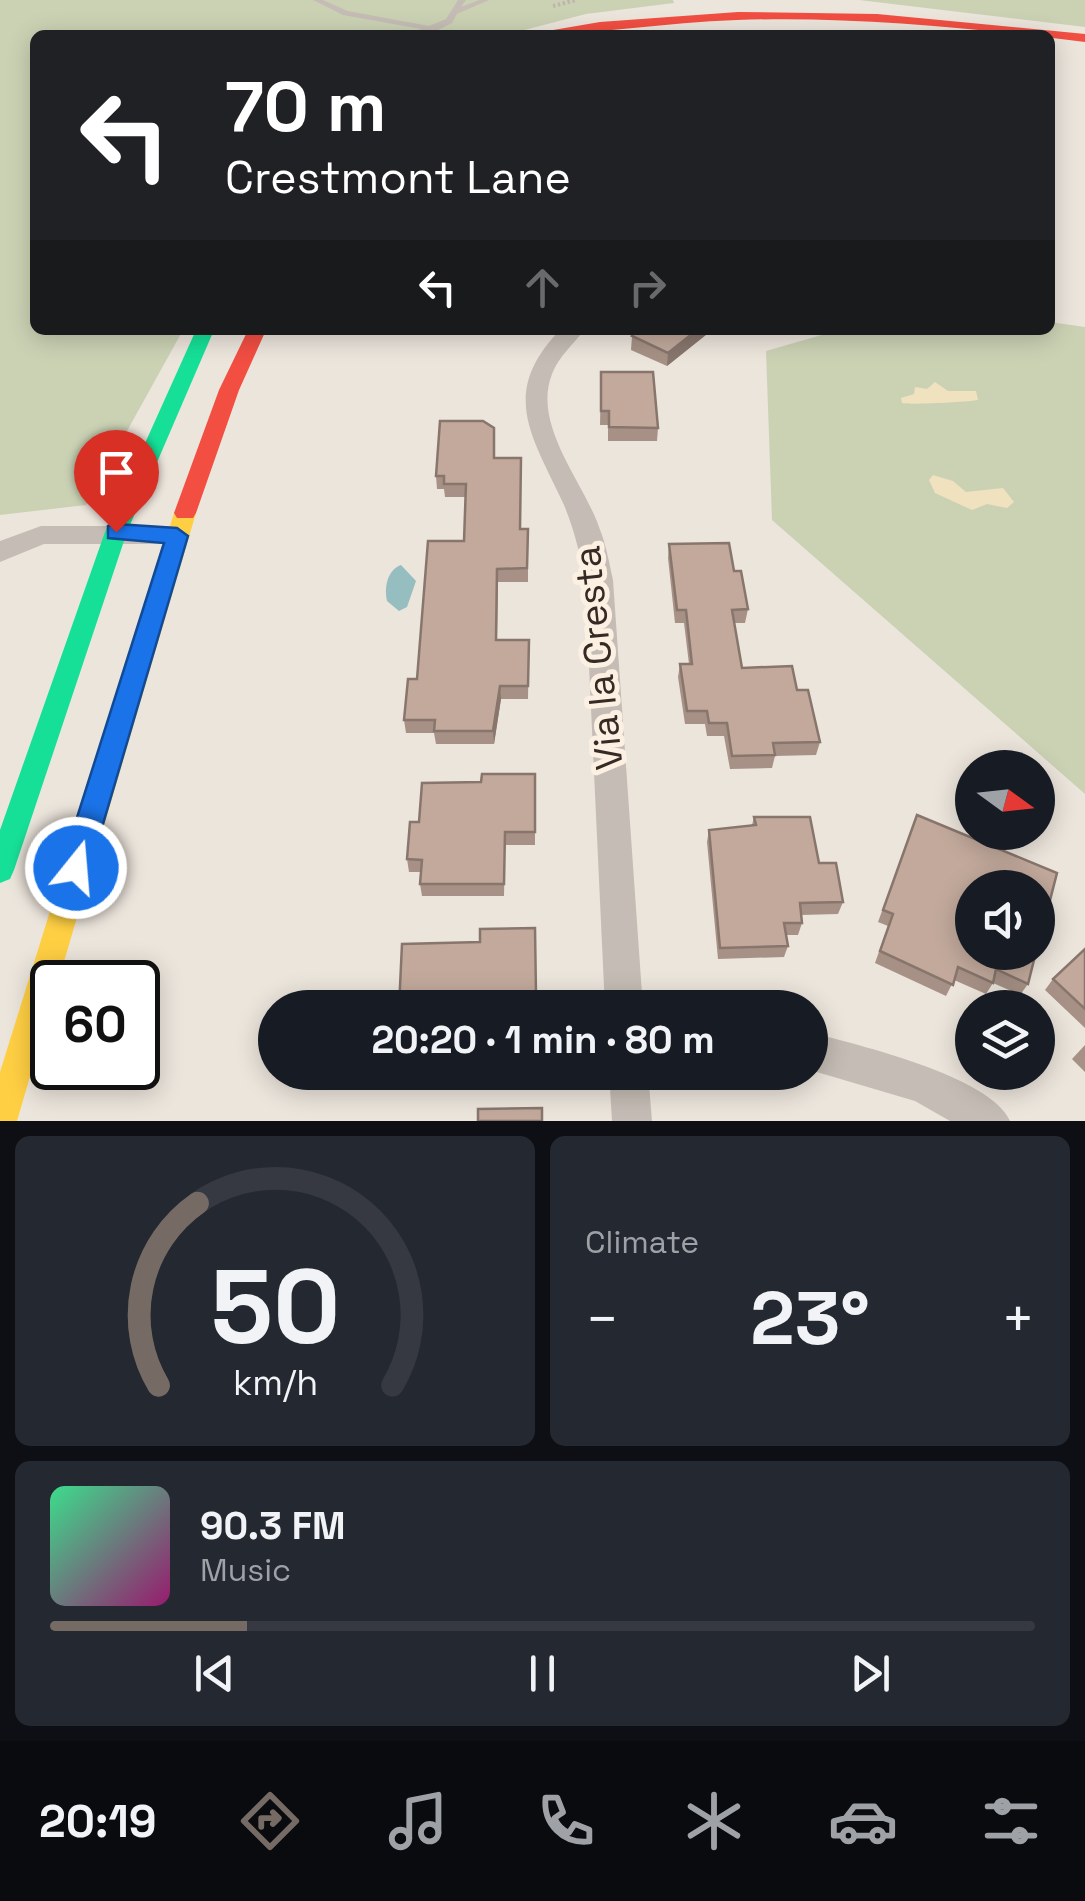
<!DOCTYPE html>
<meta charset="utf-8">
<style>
body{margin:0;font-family:"Space Grotesk",sans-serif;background:#242831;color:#f1f3f6;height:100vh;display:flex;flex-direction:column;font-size:38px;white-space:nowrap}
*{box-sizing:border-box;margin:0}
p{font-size:32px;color:#9ea1a6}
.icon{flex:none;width:55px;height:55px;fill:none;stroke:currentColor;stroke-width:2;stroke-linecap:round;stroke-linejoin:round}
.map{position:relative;height:1121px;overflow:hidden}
.sheet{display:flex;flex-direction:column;gap:15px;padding:15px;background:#0d0f14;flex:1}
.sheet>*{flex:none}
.banner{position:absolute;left:30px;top:30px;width:1025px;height:305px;border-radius:15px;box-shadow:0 5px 25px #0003;background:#202124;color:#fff;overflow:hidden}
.needle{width:65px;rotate:105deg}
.fabs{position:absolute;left:955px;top:750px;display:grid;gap:20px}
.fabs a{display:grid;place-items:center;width:100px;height:100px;border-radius:50%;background:#171b24;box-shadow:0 5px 25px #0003;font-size:50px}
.speed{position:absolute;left:30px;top:960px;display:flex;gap:20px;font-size:50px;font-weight:700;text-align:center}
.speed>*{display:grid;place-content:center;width:130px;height:130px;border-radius:50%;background:#171b24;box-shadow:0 5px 25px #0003;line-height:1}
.speed .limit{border:5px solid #111;border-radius:15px;background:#fff;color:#111}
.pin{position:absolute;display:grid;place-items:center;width:85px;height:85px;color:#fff;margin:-102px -42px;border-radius:50% 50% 50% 0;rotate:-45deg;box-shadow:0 0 10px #0007}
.pin .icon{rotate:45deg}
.me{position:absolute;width:110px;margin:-55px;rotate:17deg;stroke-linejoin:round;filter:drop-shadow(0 0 8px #0008)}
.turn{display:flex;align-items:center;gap:35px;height:210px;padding:0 30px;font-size:45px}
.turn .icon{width:130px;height:130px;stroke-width:2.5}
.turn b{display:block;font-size:70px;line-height:85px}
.lanes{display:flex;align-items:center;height:95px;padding:0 30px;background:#0003;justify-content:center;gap:50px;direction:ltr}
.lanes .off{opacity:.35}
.big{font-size:75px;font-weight:700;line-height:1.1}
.sheet .card{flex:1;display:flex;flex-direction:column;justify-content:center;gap:15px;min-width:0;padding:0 35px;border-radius:15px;background:#242831}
.sheet .dial{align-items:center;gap:0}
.dial svg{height:260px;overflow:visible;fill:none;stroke:#363941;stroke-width:7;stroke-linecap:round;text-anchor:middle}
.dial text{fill:#f1f3f6;stroke:none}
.song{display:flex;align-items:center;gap:30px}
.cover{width:120px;height:120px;border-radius:15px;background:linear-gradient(135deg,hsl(150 70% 55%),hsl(320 70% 35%))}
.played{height:10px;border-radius:5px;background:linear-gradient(90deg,#756b64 20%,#363941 20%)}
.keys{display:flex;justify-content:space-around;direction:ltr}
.heat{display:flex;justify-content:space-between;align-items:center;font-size:55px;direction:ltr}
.sheet .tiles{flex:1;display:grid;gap:15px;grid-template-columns:1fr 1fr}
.card:last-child{grid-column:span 2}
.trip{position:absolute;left:258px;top:990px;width:570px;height:100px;border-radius:50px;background:#171b24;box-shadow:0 5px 25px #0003;font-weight:700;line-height:100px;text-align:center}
.tabs{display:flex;height:160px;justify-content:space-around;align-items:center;background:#090b0e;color:#9ea1a6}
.tabs .icon{width:70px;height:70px}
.tabs .current{color:#756b64}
.tabs b{font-size:45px;color:#f1f3f6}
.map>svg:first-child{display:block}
.green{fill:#cbd2b4}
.sand{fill:#f0e1bf}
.water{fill:#96bdbf}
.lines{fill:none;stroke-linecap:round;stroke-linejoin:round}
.path{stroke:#bdb5ae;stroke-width:4;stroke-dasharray:2.5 2.5;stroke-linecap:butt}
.lane{fill:#c5bdb5;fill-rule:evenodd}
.street{fill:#c5bdb5;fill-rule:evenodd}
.fast{fill:#16e098;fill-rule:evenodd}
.slow{fill:#ffcf43;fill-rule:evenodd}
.jam{fill:#f24e42;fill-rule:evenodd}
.wall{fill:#a79186}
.shaded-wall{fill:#88766d}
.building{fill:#c2a99c;stroke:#88766d;stroke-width:2.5}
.route{fill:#1a73e8;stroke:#114b97;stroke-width:2.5}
.labels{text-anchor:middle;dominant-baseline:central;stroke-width:10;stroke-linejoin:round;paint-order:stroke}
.street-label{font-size:38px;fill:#352a24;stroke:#fbf0e1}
</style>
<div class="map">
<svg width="1085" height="1121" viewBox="0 0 1085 1121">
<rect width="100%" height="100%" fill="#ece5dc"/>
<path class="green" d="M0 0H673L674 3 586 14 505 35H35V330H183L86 505 0 515Z
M859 0H1085V27Z
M1050 322 1085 327V794L772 520 766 351 839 330H1050Z"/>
<path class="sand" d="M935 382 948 391H976L978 400C968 402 908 405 902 403L901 398 914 394 915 387 927 389Z
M933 475 953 481 966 492 1003 488 1014 502 1007 508 987 504 972 510 935 493 929 480Z"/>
<path class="water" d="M401 565 416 581 407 607 399 611 387 601C384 588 387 570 401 565Z"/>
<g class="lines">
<path class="path" d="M553 6 576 0"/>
<path class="lane" d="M313 0H323L348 11 429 26 446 19 458 0H466L461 7 479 0H489L457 14 452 23 436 31 419 35H408L421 29 343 15Z"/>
<path class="street" d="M560 330H584C573 345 559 356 552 374 532 425 583 481 599 527 606 544 609 562 613 580L643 1008H605L585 580C580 554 574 529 564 505 533 437 498 394 560 330Z
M41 526H177L190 535 177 544H44L0 562V541Z
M810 1032C857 1045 991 1076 1010 1121H950L915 1101 810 1070Z
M609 1072H648L652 1121H612Z"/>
<path class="fast" d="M196 330H214L127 532 14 870 10 879 0 883V830L105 532Z"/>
<path class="slow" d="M185 506 196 513 58 982H52V1001L17 1121H0V1072L174 513Z"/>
<path class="jam" d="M738 12 877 14 1085 34V42C973 28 853 16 737 20 666 22 595 35 524 35L600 22Z
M248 330H266L239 390 196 513 193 518H177L174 513 219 390Z"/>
</g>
<path class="wall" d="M712 330 667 366 631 350 632 336Z
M601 372 658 428 657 441H608V425H600Z
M494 458 520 529H528V582H498L497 640H529L528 699H501L494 744H436L434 733H406L404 720 464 541 465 497H445L444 489H437L436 476Z
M669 544 734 571 748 609 745 623H734L742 668 797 690 820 742 816 755 775 756 772 768 730 769 724 736H707L705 724H685L678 677 680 664H689L684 623H675L668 558Z
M535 774V845H505L504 896H422L420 884 421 872H409L407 859 419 822 481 782Z
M917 815 1028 984 1020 995 993 983 986 994 954 980 946 996 875 963 888 926 878 922Z
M754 817 819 863 843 902 838 914 801 915 802 923 798 935H786L788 946 784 957 718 959 707 842 709 830 752 825Z
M535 928 536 1006 496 1007 480 942Z
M1085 949V1028L1045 990 1053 979Z
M1085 1045V1072L1072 1059Z
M405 1072H496V1073L406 1075Z"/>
<path class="shaded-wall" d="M697 330H712L667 366 668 353Z
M500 686 501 699 494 744 493 731Z"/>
<path class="building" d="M638 330H697L668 353 632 336Z
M601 372H653L658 428 609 427V411H601Z
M440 421H483L494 428V458H521L520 529H528L527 568 497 569 496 640H529L528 686H500L493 731H434L435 720H404L408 679H417L428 541H464L466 484H444V476H436Z
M729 543 734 571H741L748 609 732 610 742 668 792 666 797 690H808L820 742 773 743 775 755 732 756 727 723H709L707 711H687L680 664H692L686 610H677L669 544Z
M482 774H535V832H505L504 884H420L422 860 407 859 410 822H419L422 783 481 782Z
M917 815 1057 873 1038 947V888H972V952H1036L1028 984 996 969 993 983 958 967 953 985 880 951 893 914 883 910Z
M754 817H810L819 863H836L843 902 800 903 802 923H784L788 946 720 948 709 830 756 825Z
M535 928 536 995 495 996V1008H399L402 944 480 942V929Z
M1085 949V1009L1053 979Z
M542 1108V1121H478V1109Z"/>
<path class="route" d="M116 524 177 528 188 536 90 868 86 877 76 881 65 877 61 868 164 543 108 538V526Z"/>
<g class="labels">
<g class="street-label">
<text transform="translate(598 658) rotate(-96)">Via la Cresta</text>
</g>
</g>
</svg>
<div class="fabs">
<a><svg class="needle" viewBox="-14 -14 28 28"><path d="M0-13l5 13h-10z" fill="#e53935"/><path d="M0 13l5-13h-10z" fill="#9ea1a6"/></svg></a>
<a><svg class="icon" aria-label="sound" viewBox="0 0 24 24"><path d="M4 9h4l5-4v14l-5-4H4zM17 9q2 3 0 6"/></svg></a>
<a><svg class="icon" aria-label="layers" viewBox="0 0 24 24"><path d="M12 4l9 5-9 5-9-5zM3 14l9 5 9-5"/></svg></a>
</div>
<div class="speed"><div class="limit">60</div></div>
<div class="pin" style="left:116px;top:532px;background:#d93025"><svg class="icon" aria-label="arrive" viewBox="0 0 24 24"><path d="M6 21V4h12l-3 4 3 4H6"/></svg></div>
<svg class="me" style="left:76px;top:868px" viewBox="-20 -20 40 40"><circle r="17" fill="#1a73e8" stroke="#fff" stroke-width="3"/><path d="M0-11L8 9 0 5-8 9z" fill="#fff"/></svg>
<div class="trip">20:20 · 1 min · 80 m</div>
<div class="banner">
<div class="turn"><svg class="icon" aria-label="left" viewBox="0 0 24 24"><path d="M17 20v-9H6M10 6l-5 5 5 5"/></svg><div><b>70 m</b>Crestmont Lane</div></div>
<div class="lanes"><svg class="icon" aria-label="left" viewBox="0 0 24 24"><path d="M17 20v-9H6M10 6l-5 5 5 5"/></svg><svg class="icon off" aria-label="ahead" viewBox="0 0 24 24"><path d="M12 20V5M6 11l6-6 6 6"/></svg><svg class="icon off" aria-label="right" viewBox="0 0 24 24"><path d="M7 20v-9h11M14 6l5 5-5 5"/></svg></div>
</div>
</div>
<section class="sheet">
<div class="tiles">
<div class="card dial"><svg viewBox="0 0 100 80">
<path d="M14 69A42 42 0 1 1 86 69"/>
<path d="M14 69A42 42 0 0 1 26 13" stroke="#756b64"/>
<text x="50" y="56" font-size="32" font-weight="700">50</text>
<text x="50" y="72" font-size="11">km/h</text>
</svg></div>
<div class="card"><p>Climate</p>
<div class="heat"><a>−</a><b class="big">23°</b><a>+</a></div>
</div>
<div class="card">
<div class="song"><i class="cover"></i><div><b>90.3 FM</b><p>Music</p></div></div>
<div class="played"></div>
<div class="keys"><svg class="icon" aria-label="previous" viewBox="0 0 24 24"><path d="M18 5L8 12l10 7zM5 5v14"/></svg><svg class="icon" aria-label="pause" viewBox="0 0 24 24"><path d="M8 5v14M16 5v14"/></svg><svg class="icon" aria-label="next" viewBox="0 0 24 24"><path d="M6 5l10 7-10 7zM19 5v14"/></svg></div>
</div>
</div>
</section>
<nav class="tabs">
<b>20:19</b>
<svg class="icon current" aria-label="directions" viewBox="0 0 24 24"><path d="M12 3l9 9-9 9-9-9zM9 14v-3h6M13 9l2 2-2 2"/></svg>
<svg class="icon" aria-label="music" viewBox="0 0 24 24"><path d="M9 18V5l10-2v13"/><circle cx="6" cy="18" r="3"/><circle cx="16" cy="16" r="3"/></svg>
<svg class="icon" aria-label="phone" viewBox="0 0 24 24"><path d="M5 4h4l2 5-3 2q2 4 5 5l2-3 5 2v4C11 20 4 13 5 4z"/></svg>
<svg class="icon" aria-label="climate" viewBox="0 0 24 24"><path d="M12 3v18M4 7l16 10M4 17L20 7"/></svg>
<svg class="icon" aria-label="car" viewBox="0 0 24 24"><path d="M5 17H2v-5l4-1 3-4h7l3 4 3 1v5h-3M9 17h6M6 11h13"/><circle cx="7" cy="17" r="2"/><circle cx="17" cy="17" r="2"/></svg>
<svg class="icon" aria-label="filters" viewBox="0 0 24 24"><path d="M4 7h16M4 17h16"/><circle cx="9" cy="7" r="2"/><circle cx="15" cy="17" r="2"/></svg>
</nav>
